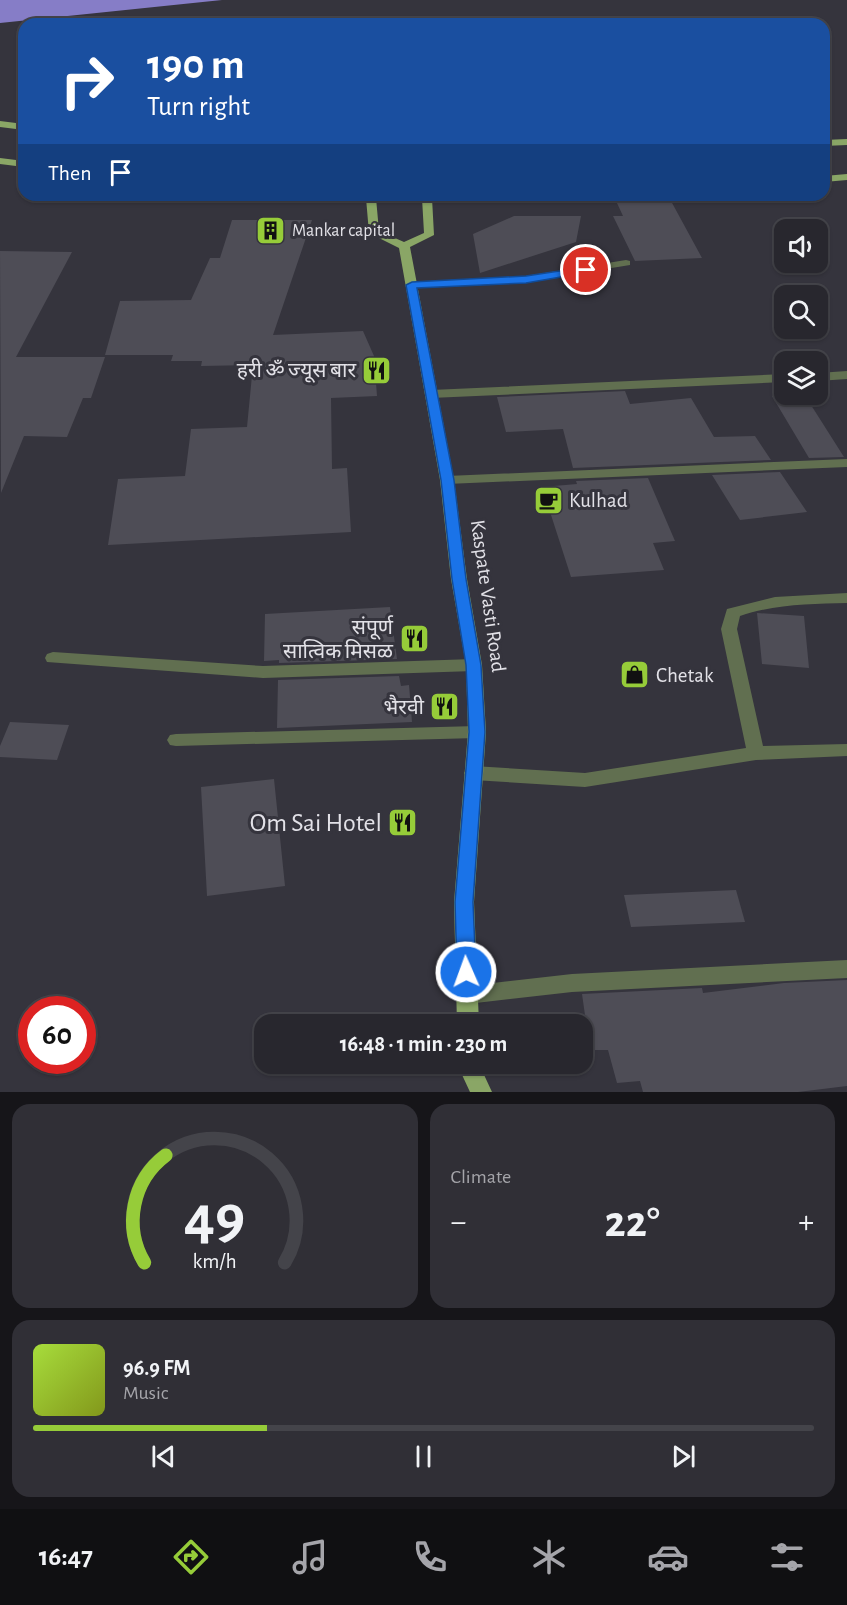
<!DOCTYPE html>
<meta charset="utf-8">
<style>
body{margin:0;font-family:"Alegreya Sans","Noto Sans Devanagari",sans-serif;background:#302f36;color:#f1f3f6;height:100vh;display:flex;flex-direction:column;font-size:22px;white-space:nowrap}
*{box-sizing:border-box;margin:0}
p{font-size:20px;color:#a5a5aa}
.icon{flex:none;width:33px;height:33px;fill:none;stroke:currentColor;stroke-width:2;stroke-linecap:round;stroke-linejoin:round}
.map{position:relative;height:1092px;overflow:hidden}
.details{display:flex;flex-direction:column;gap:12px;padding:12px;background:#161519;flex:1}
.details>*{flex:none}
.hud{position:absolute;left:18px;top:18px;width:812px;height:183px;border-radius:18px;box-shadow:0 2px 4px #0004,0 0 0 2px #44444a;background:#1a4fa0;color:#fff;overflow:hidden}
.buttons{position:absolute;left:774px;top:219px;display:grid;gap:12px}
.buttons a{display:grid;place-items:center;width:54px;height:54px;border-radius:12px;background:#28272e;box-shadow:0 2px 4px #0004,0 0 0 2px #44444a;font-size:30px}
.speed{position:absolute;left:18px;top:996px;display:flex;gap:12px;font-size:30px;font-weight:700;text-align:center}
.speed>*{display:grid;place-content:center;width:78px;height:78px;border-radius:50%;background:#28272e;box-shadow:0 2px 4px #0004,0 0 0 2px #44444a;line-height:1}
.speed .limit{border:9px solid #d22;background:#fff;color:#111}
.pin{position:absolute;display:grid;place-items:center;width:51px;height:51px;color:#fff;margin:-26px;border:3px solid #fff;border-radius:50%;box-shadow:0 2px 6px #0007}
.me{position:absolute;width:66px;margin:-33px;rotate:358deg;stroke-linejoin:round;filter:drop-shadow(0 0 4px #0008)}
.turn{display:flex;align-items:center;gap:21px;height:126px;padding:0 30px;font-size:27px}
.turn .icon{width:78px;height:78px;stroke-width:2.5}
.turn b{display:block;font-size:42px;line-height:51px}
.then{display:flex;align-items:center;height:57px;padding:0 30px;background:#0003;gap:12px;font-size:22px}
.big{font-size:45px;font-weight:600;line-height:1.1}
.details .widget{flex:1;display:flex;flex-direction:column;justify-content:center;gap:9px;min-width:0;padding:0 21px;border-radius:18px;background:#302f36}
.details .dial{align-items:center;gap:0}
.dial svg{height:156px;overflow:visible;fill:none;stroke:#44444a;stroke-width:7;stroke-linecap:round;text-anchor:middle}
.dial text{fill:#f1f3f6;stroke:none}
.song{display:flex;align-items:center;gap:18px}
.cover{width:72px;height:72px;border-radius:9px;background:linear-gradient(135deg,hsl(80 70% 55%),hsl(70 70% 35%))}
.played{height:6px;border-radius:3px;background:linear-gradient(90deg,#96cc39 30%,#44444a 30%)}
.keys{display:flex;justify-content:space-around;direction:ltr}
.heat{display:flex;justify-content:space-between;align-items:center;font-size:33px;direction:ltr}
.details .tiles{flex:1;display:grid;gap:12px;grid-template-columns:1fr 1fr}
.widget:last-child{grid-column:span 2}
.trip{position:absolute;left:254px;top:1014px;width:339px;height:60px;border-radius:18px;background:#28272e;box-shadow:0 2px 4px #0004,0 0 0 2px #44444a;font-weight:600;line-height:60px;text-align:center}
.dock{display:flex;height:96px;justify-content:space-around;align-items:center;background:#101012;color:#a5a5aa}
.dock .icon{width:42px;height:42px}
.dock .active{color:#96cc39}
.dock b{font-size:27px;color:#f1f3f6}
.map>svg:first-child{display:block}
.water{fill:#867dc7}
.building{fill:#4e4d56}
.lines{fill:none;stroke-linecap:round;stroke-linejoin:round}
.street{fill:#616f50;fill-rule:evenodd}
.primary{fill:#8aa666;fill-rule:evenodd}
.route{fill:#1a73e8;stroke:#114b97;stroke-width:1.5}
.labels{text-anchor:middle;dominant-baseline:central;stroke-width:6;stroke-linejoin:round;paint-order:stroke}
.far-poi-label{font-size:18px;fill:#e2e1e7;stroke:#35343d;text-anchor:start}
.poi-label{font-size:21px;fill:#e2e1e7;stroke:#35343d;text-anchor:end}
.street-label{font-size:21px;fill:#e2e1e7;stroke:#35343d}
.near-poi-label{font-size:26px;fill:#e2e1e7;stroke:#35343d;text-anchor:end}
</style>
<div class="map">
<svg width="847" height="1092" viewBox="0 0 847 1092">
<rect width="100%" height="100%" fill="#35343d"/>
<path class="water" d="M0 0H222L0 23Z"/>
<path class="building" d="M671 201 702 258 635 261 613 216H623L617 203Z
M514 216H581L576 242 480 273 473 234Z
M232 220H312L273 335 363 331 374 356 377 396 331 398 332 469 347 468 351 532 108 545 118 479 185 476 191 429 247 427 253 365 201 366 202 361H171L173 355H105L120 301 191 300 210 258H220Z
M0 251 72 252 16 357H105L91 398H83L67 437 24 436 1 493Z
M625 391 630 404 691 398 714 437 755 436 771 460 573 468 563 429 506 432 497 397Z
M804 394 844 457 809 458 772 396Z
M780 472 807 512 740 520 712 475Z
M648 478 675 541 653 543 664 570 571 577 542 487 577 484 576 481Z
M390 607 397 659 279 663V660L264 661 265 614Z
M757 613 804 616 809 668 762 664Z
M399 676 401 686 409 685 412 722 277 728 278 680Z
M10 722 69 725 57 760 0 757V746Z
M274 779 285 886 207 896 201 787Z
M736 890 745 922 631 927 624 895Z
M847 980V1086L798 1092H643L640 1081 617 1083 608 1050H590L582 994 702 988 703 993 784 983Z"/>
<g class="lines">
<path class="street" d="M626 260 630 261V265L526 282 412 288 406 285 412 282 526 276Z
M847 371V379L818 381V373Z
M784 374V382L431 398 425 394 431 390Z
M847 459V467L447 484 440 480 447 476Z
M847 593V603C811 604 775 604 740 616L737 629 763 746 847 744V756L756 760 585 787 473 780 467 778 464 773 467 768 473 766 585 773 746 748 721 629 727 609 775 597Z
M53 652 263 666 474 659 480 661 482 665 480 669 474 671 263 678 47 662 45 658 47 654Z
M477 726 483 728 486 732 483 736 477 738 176 746 170 745 167 740 170 735 176 734Z
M847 960V978L572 992 467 1004 460 1001 456 995 460 989 467 986 572 974Z"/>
<path class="primary" d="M0 121 24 124V130L0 127Z
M847 139V145L824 146V140Z
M0 158 24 161V167L0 164Z
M847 174V180L824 182V176Z
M344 195H476L471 198H432L434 235 410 247 454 480 467 579 482 665 486 732 474 902 479 1024H457L454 902 468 732 466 665 451 579 440 480 399 248 369 233 366 198H349ZM376 198H422L424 233 404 242 379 231Z
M457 1064H479L492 1092H470Z"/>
</g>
<path class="route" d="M586 267 591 270 590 272 526 283 417 288 454 480 466 579 481 665 485 732 473 902 476 972 473 978 466 980 460 978 457 972 455 902 469 732 466 665 452 579 441 480 406 285 412 282 526 276Z"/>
<defs>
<symbol id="building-square" viewBox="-11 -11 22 22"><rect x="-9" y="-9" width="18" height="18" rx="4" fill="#96cc39" stroke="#35343d"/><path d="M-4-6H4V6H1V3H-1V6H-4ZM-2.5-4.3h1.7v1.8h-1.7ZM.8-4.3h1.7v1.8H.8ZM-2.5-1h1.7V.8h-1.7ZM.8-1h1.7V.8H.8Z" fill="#111"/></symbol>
<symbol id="restaurant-square" viewBox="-11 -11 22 22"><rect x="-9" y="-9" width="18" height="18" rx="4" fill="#96cc39" stroke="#35343d"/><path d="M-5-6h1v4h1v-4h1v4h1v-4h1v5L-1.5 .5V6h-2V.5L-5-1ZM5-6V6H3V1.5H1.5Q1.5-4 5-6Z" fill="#111"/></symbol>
<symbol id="cafe-square" viewBox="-11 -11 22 22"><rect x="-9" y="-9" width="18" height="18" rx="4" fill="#96cc39" stroke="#35343d"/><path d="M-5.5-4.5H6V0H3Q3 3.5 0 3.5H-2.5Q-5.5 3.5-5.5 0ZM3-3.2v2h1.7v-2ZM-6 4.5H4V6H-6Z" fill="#111"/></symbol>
<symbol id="shop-square" viewBox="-11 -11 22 22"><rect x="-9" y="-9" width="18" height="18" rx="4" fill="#96cc39" stroke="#35343d"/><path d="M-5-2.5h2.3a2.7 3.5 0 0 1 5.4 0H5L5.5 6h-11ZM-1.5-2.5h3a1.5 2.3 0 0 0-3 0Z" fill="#111"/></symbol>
</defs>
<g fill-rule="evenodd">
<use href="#building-square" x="254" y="214" width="33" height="33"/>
<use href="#restaurant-square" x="360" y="354" width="33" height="33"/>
<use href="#cafe-square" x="532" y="484" width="33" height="33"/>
<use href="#restaurant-square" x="398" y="622" width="33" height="33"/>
<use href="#shop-square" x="618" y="658" width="33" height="33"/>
<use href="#restaurant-square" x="428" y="690" width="33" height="33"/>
<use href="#restaurant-square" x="386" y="806" width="33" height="33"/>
</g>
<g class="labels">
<g class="far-poi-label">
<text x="292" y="231">Mankar capital</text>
</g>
<g class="poi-label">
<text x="356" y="370">हरी ॐ ज्यूस बार</text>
<text x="569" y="500" text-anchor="start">Kulhad</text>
<text x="393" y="627">संपूर्ण<tspan x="393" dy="24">सात्विक मिसळ</tspan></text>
<text x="656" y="675" text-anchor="start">Chetak</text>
<text x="424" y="707">भैरवी</text>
</g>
<g class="street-label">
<text transform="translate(488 596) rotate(82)">Kaspate Vasti Road</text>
</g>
<g class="near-poi-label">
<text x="382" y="823">Om Sai Hotel</text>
</g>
</g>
</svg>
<div class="buttons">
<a><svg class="icon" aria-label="sound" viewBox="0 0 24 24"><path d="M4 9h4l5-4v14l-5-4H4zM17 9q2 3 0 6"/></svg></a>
<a><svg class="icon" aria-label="search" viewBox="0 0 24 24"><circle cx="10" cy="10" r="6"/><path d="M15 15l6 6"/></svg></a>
<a><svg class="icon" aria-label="layers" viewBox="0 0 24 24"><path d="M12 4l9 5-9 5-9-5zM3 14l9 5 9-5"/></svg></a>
</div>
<div class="speed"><div class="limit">60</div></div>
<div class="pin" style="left:586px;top:270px;background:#d93025"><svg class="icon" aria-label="arrive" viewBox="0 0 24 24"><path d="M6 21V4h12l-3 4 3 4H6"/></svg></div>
<svg class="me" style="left:466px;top:972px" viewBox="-20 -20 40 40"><circle r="17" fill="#1a73e8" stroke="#fff" stroke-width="3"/><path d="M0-11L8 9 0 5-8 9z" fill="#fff"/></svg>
<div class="trip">16:48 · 1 min · 230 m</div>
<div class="hud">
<div class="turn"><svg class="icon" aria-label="right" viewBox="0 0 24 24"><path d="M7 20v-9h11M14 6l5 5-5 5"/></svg><div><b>190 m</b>Turn right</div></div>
<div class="then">Then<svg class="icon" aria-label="arrive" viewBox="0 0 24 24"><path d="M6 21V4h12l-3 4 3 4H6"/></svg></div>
</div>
</div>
<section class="details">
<div class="tiles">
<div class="widget dial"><svg viewBox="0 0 100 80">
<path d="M14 69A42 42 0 1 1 86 69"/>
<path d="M14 69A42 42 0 0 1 25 14" stroke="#96cc39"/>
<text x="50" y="56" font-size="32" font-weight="700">49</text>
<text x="50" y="72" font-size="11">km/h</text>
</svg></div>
<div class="widget"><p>Climate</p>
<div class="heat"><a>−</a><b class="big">22°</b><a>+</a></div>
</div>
<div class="widget">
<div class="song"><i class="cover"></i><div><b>96.9 FM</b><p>Music</p></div></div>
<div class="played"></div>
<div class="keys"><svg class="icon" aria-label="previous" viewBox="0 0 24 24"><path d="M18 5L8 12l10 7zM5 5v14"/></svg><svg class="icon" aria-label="pause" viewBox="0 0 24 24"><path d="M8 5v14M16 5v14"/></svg><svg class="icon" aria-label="next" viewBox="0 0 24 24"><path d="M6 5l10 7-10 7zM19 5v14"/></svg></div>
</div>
</div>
</section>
<nav class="dock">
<b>16:47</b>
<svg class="icon active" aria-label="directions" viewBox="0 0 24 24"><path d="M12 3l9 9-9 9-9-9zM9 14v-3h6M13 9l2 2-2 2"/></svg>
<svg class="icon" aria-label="music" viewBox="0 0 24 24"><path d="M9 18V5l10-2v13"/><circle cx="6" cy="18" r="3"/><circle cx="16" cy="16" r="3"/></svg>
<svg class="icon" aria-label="phone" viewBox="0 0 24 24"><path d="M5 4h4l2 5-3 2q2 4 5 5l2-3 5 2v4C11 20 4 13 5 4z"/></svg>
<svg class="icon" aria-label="climate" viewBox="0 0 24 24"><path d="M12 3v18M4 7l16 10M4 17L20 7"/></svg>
<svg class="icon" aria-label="car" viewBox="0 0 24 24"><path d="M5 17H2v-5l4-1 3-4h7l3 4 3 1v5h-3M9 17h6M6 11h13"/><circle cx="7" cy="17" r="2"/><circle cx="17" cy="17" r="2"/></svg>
<svg class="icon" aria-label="filters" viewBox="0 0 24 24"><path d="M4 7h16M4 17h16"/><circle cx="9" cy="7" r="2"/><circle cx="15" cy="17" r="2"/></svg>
</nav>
